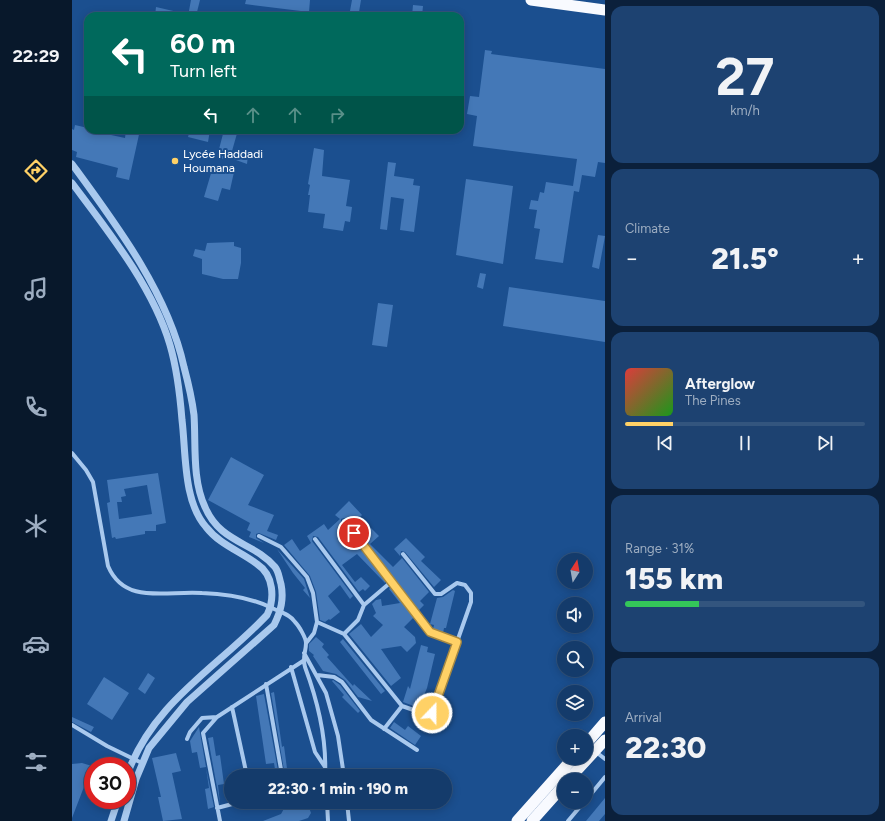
<!DOCTYPE html>
<meta charset="utf-8">
<style>
body{margin:0;font-family:Figtree,sans-serif;background:#1d4271;color:#f1f3f6;height:100vh;display:flex;flex-direction:column;font-size:15px;white-space:nowrap}
*{box-sizing:border-box;margin:0}
p{font-size:13px;color:#9dadc1}
.icon{flex:none;width:22px;height:22px;fill:none;stroke:currentColor;stroke-width:2;stroke-linecap:round;stroke-linejoin:round}
.map{position:relative;flex:1;overflow:hidden}
.side{display:flex;flex-direction:column;gap:6px;padding:6px;background:#0b203b;width:280px}
.side>*{flex:none}
.top-card{position:absolute;left:12px;top:12px;width:380px;height:122px;border-radius:12px;box-shadow:0 2px 10px #0003,0 0 0 1px #33557e;background:#00695c;color:#fff;overflow:hidden}
.needle{width:26px;rotate:11deg}
.controls{position:absolute;left:485px;top:553px;display:grid;gap:8px}
.controls a{display:grid;place-items:center;width:36px;height:36px;border-radius:50%;background:#143b6b;box-shadow:0 2px 10px #0003,0 0 0 1px #33557e;font-size:20px}
.speed{position:absolute;left:12px;top:757px;display:flex;gap:8px;font-size:20px;font-weight:700;text-align:center}
.speed>*{display:grid;place-content:center;width:52px;height:52px;border-radius:50%;background:#143b6b;box-shadow:0 2px 10px #0003,0 0 0 1px #33557e;line-height:1}
.speed .limit{border:6px solid #d22;background:#fff;color:#111}
.pin{position:absolute;display:grid;place-items:center;width:34px;height:34px;color:#fff;margin:-17px;border:2px solid #fff;border-radius:50%;box-shadow:0 1px 4px #0007}
.me{position:absolute;width:44px;margin:-22px;rotate:22deg;stroke-linejoin:round;filter:drop-shadow(0 0 3px #0008)}
.turn{display:flex;align-items:center;gap:14px;height:84px;padding:0 20px;font-size:18px}
.turn .icon{width:52px;height:52px;stroke-width:2.5}
.turn b{display:block;font-size:28px;line-height:34px}
.lanes{display:flex;align-items:center;height:38px;padding:0 20px;background:#0003;justify-content:center;gap:20px;direction:ltr}
.lanes .off{opacity:.35}
.big{font-size:30px;font-weight:800;line-height:1.1}
.side .tile{flex:1;display:flex;flex-direction:column;justify-content:center;gap:6px;min-width:0;padding:0 14px;border-radius:12px;background:#1d4271}
.side .dial{align-items:center;gap:0}
.dial b{font-size:52px;line-height:1}
.song{display:flex;align-items:center;gap:12px}
.cover{width:48px;height:48px;border-radius:6px;background:linear-gradient(135deg,hsl(0 70% 55%),hsl(120 70% 35%))}
.played{height:4px;border-radius:2px;background:linear-gradient(90deg,#ffd166 20%,#33557e 20%)}
.keys{display:flex;justify-content:space-around;direction:ltr}
.heat{display:flex;justify-content:space-between;align-items:center;font-size:22px;direction:ltr}
.charge{height:6px;border-radius:3px;background:linear-gradient(90deg,#34c759 31%,#33557e 0)}
.trip{position:absolute;left:152px;top:769px;width:228px;height:40px;border-radius:20px;background:#143b6b;box-shadow:0 2px 10px #0003,0 0 0 1px #33557e;font-weight:800;line-height:40px;text-align:center}
main{display:flex;flex:1;min-height:0}
.tabs{display:flex;flex-direction:column;width:72px;justify-content:space-around;align-items:center;background:#08182b;color:#9dadc1}
.tabs .icon{width:28px;height:28px}
.tabs .on{color:#ffd166}
.tabs b{font-size:18px;color:#f1f3f6}
.map>svg:first-child{display:block}
.building{fill:#4478b7;fill-rule:evenodd}
.lines{fill:none;stroke-linecap:round;stroke-linejoin:round}
.minor{stroke:#a9c9ee;stroke-width:4}
.tertiary{stroke:#a9c9ee;stroke-width:7}
.trunk{stroke:#f8faff;stroke-width:11}
.route-casing{stroke:#a68842;stroke-width:10}
.route{stroke:#ffd166;stroke-width:7}
.poi-dot{fill:#ffd166;stroke:#1b4f8f;stroke-width:1.5}
.labels{text-anchor:middle;dominant-baseline:central;stroke-width:4;stroke-linejoin:round;paint-order:stroke}
.poi-label{font-size:12px;fill:#fff;stroke:#1b4f8f;text-anchor:start}
</style>
<main>
<nav class="tabs">
<b>22:29</b>
<svg class="icon on" aria-label="directions" viewBox="0 0 24 24"><path d="M12 3l9 9-9 9-9-9zM9 14v-3h6M13 9l2 2-2 2"/></svg>
<svg class="icon" aria-label="music" viewBox="0 0 24 24"><path d="M9 18V5l10-2v13"/><circle cx="6" cy="18" r="3"/><circle cx="16" cy="16" r="3"/></svg>
<svg class="icon" aria-label="phone" viewBox="0 0 24 24"><path d="M5 4h4l2 5-3 2q2 4 5 5l2-3 5 2v4C11 20 4 13 5 4z"/></svg>
<svg class="icon" aria-label="climate" viewBox="0 0 24 24"><path d="M12 3v18M4 7l16 10M4 17L20 7"/></svg>
<svg class="icon" aria-label="car" viewBox="0 0 24 24"><path d="M5 17H2v-5l4-1 3-4h7l3 4 3 1v5h-3M9 17h6M6 11h13"/><circle cx="7" cy="17" r="2"/><circle cx="17" cy="17" r="2"/></svg>
<svg class="icon" aria-label="filters" viewBox="0 0 24 24"><path d="M4 7h16M4 17h16"/><circle cx="9" cy="7" r="2"/><circle cx="15" cy="17" r="2"/></svg>
</nav>
<div class="map">
<svg width="533" height="821" viewBox="0 0 533 821">
<rect width="100%" height="100%" fill="#1b4f8f"/>
<path class="building" d="M119 0H128L124 16H116Z
M174 0H238L237 12 173 4Z
M280 0H289L287 12 278 11Z
M341 5 351 6 350 16H340Z
M84 7 110 13V16H83Z
M413 50 420 51 419 54 533 69V163L526 162 523 177 510 175 507 192 502 191 491 263 463 259 468 229 462 228 465 210 457 209 459 200 466 201 468 192 472 193 474 182 501 186 505 159 401 146 405 116 395 114 398 96 407 97Z
M3 125 16 128V130L53 138 54 130H68L57 180 44 177 46 168 4 157 5 152 0 150V129L2 130Z
M118 130H138L136 142 116 137Z
M152 130H166L160 151 176 155 175 164 153 156 152 159 145 157Z
M242 148 252 150 250 176 278 180 274 206 280 207 278 222 273 221 271 231 251 228 253 214 236 212 238 195H236L238 185 236 184Z
M316 162 324 163 322 176 342 179 341 185 348 186 342 232 328 230 332 199 319 197 315 230 308 229Z
M140 170 153 174 155 170 162 172 158 190 150 188 146 201 132 197Z
M394 179 441 186 431 264 384 255Z
M526 235 533 236 527 269 520 267Z
M162 242V246L169 248V263L166 279H151L130 274V259L121 256 123 249 133 251 135 243Z
M408 273 414 274 411 289 405 287Z
M437 287 533 301V342L431 326Z
M306 303 321 305 315 347 300 345Z
M159 457 192 475 176 505 202 515 195 531 206 535 204 540 187 533 184 534V538L192 543 177 537 179 532 175 530 178 523 136 500Z
M86 473 94 523 84 525V531H73V534L44 539 43 537 40 538 35 503 38 502 35 480ZM75 485 80 514 47 519 45 502H50L49 497 54 496 52 489Z
M277 501 290 515 286 519 296 529 298 527 307 536 298 544 321 567 330 558 357 592 348 601 352 605 346 611 275 519 272 518 269 519V523L314 581 313 583 285 554 270 565 283 582 289 577 298 586 293 591 291 589 287 592 246 537 241 536 240 541 281 596 278 599 268 585 256 596 268 612 258 620 257 619 253 622 248 620 244 592 238 576 212 545 220 539 228 551 239 543 235 536 252 524 256 530 268 519 263 515Z
M334 538 353 557 349 561 369 580 362 587 333 552 329 551 328 556 322 549Z
M205 549 232 579 238 598 231 590 233 588 221 573Z
M319 587 342 617 332 627 343 637 344 643 335 652 329 646 309 649 329 678 319 686 277 634 289 624 299 637 311 625 301 616 304 613 300 604 304 600 309 599 310 606 328 603 317 589Z
M381 590 383 591 374 628H372L371 633 361 629 362 625 358 624 365 598 371 597Z
M244 637 252 644 250 647 257 655 255 657 281 686 282 684 300 701 286 697 273 680 264 674 251 671 241 656 242 655 237 651V644Z
M271 639 313 691 309 694 268 642Z
M349 645 356 647 355 652 363 654 355 688 347 708 331 702 336 686 338 689Z
M76 673 83 678 73 694 66 689Z
M32 677 57 693 40 720 15 704Z
M261 680 268 685 288 711 286 713 270 697 272 695 260 681Z
M202 692 210 747 212 746 216 776H213L199 693Z
M192 694 207 776H204L202 763 194 764 184 696Z
M0 717 22 727 19 732 0 722Z
M322 722 333 730 336 726 349 736 343 745 318 728Z
M127 727 134 767 128 768 125 752 120 753 118 741Z
M141 737 144 756 148 755 152 784 146 785 148 804 136 738Z
M104 753 109 771 100 773 110 819 91 821 86 797H89L80 758Z
M10 763 20 766 0 818V764Z
M134 768 142 807 136 809 133 789 137 788Z
M533 798V814L527 821H514Z
M222 802H235L239 813 236 818 227 821H191L209 814 214 805Z"/>
<g class="lines">
<path class="minor" d="M0 453 14 470 21 482 36 566C53 606 96 590 130 593 154 594 178 597 200 608 208 612 218 614 223 622 227 626 234 638 234 643 234 652 230 657 233 667 246 702 255 738 253 776
M272 521 358 632 385 642
M187 536 209 547 235 577 241 593 245 622 242 633 235 642
M243 539 292 605
M245 622 272 634 330 706 353 714 360 713 399 602V593L393 585 385 583 369 594H363L331 554
M272 634 286 620 292 605 319 582
M232 653 254 693 266 736 272 776
M219 667 243 752 253 767
M245 675 262 677 270 682 299 720 345 750
M194 684 210 775
M160 707 175 776
M0 725 35 746 70 763
M312 729 330 706
M115 739 118 732 130 718 145 717
M524 752 533 759
M514 800 533 777
M255 802 256 821
M275 802 277 821
M145 808 168 802
M148 821 131 733 145 717 231 661
M496 821 512 802"/>
<path class="tertiary" d="M0 164C44 224 96 293 112 367 116 382 120 399 122 415 124 445 120 479 133 507 148 543 182 542 203 567 207 572 207 578 209 584 212 599 209 611 202 625L115 702 77 748 64 779 52 821
M0 183C36 231 81 287 98 345 105 369 108 395 110 420 114 452 111 501 134 527 148 545 168 551 185 564 202 575 203 599 195 615 145 668 81 702 55 775
M39 821 46 800"/>
<path class="trunk" d="M459 0 533 10
M514 744 533 722
M496 780 533 740
M445 821 501 758
M460 821 492 785"/>
</g>
<g class="lines">
<defs>
<path id="route" d="M282 533 358 632 385 642 360 713"/>
</defs>
<use href="#route" class="route-casing"/>
<use href="#route" class="route"/>
</g>
<circle class="poi-dot" cx="103" cy="161" r="4"/>
<g class="labels">
<g class="poi-label">
<text x="111" y="154">Lycée Haddadi<tspan x="111" dy="14">Houmana</tspan></text>
</g>
</g>
</svg>
<div class="controls">
<a><svg class="needle" viewBox="-14 -14 28 28"><path d="M0-13l5 13h-10z" fill="#e53935"/><path d="M0 13l5-13h-10z" fill="#9dadc1"/></svg></a>
<a><svg class="icon" aria-label="sound" viewBox="0 0 24 24"><path d="M4 9h4l5-4v14l-5-4H4zM17 9q2 3 0 6"/></svg></a>
<a><svg class="icon" aria-label="search" viewBox="0 0 24 24"><circle cx="10" cy="10" r="6"/><path d="M15 15l6 6"/></svg></a>
<a><svg class="icon" aria-label="layers" viewBox="0 0 24 24"><path d="M12 4l9 5-9 5-9-5zM3 14l9 5 9-5"/></svg></a>
<a>+</a>
<a>−</a>
</div>
<div class="speed"><div class="limit">30</div></div>
<div class="pin" style="left:282px;top:533px;background:#d93025"><svg class="icon" aria-label="arrive" viewBox="0 0 24 24"><path d="M6 21V4h12l-3 4 3 4H6"/></svg></div>
<svg class="me" style="left:360px;top:713px" viewBox="-20 -20 40 40"><circle r="17" fill="#ffd166" stroke="#fff" stroke-width="3"/><path d="M0-11L8 9 0 5-8 9z" fill="#fff"/></svg>
<div class="trip">22:30 · 1 min · 190 m</div>
<div class="top-card">
<div class="turn"><svg class="icon" aria-label="left" viewBox="0 0 24 24"><path d="M17 20v-9H6M10 6l-5 5 5 5"/></svg><div><b>60 m</b>Turn left</div></div>
<div class="lanes"><svg class="icon" aria-label="left" viewBox="0 0 24 24"><path d="M17 20v-9H6M10 6l-5 5 5 5"/></svg><svg class="icon off" aria-label="ahead" viewBox="0 0 24 24"><path d="M12 20V5M6 11l6-6 6 6"/></svg><svg class="icon off" aria-label="ahead" viewBox="0 0 24 24"><path d="M12 20V5M6 11l6-6 6 6"/></svg><svg class="icon off" aria-label="right" viewBox="0 0 24 24"><path d="M7 20v-9h11M14 6l5 5-5 5"/></svg></div>
</div>
</div>
<section class="side">
<div class="tile dial"><b>27</b><p>km/h</p></div>
<div class="tile"><p>Climate</p>
<div class="heat"><a>−</a><b class="big">21.5°</b><a>+</a></div>
</div>
<div class="tile">
<div class="song"><i class="cover"></i><div><b>Afterglow</b><p>The Pines</p></div></div>
<div class="played"></div>
<div class="keys"><svg class="icon" aria-label="previous" viewBox="0 0 24 24"><path d="M18 5L8 12l10 7zM5 5v14"/></svg><svg class="icon" aria-label="pause" viewBox="0 0 24 24"><path d="M8 5v14M16 5v14"/></svg><svg class="icon" aria-label="next" viewBox="0 0 24 24"><path d="M6 5l10 7-10 7zM19 5v14"/></svg></div>
</div>
<div class="tile"><p>Range · 31%</p><b class="big">155 km</b><div class="charge"></div></div>
<div class="tile"><p>Arrival</p><b class="big">22:30</b></div>
</section>
</main>
